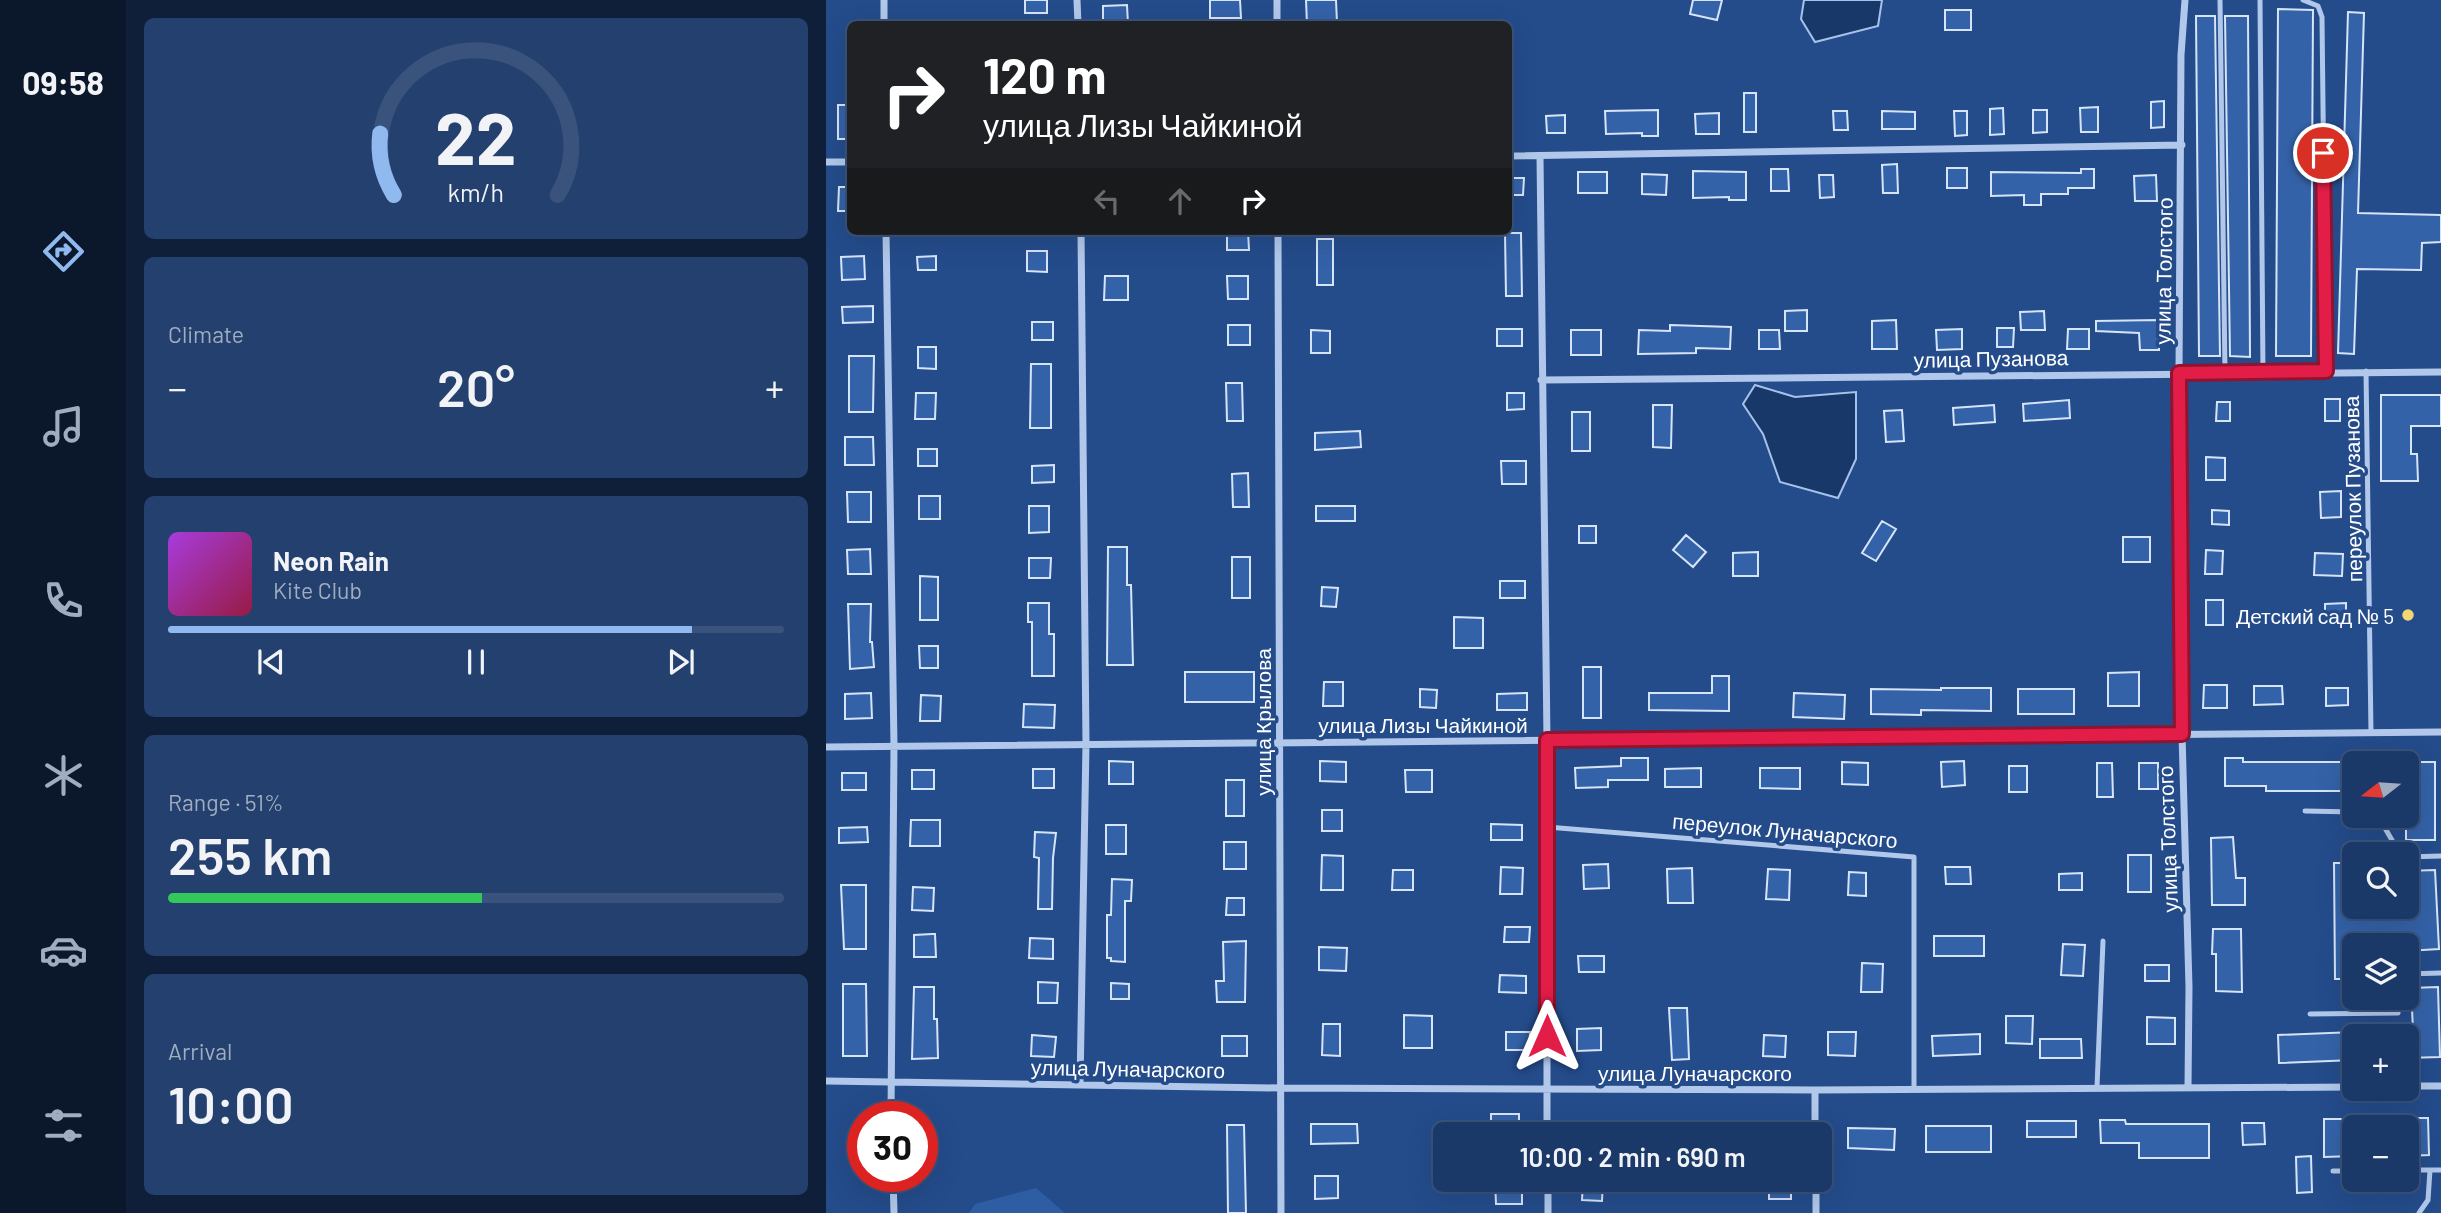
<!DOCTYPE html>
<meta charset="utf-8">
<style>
body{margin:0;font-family:Barlow,sans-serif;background:#24406e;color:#f1f3f6;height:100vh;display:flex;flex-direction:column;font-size:26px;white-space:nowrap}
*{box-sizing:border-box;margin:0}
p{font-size:23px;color:#a0acc0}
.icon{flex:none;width:38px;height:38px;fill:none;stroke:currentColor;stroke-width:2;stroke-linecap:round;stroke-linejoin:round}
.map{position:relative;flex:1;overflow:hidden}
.side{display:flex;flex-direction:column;gap:18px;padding:18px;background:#0f1f39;width:700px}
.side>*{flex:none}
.banner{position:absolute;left:21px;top:21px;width:665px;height:214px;border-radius:10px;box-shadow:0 7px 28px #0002,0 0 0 2px #39537c;background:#202124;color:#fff;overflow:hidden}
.needle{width:46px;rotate:253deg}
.tools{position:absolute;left:1516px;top:751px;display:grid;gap:14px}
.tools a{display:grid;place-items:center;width:77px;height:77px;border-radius:10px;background:#1b3968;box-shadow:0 7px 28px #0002,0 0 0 2px #39537c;font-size:35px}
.speed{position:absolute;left:21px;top:1101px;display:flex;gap:14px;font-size:35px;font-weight:700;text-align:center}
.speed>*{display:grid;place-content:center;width:91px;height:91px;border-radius:50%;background:#1b3968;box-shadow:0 7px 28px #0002,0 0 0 2px #39537c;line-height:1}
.speed .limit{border:10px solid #d22;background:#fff;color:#111}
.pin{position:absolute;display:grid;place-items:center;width:60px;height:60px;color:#fff;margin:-30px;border:4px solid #fff;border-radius:50%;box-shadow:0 2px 7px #0007}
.me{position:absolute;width:77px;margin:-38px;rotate:0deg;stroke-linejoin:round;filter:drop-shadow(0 0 5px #0008)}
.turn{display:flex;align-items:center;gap:24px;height:147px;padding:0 21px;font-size:32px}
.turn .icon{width:91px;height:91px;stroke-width:2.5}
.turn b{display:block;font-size:49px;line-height:60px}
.lanes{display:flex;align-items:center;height:66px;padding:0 21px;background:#0003;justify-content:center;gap:35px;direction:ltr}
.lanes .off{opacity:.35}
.big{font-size:52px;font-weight:600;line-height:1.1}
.side .widget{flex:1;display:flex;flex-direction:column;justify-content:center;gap:10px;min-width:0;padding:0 24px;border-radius:10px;background:#24406e}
.side .dial{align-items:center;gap:0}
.dial svg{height:182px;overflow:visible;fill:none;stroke:#39537c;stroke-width:7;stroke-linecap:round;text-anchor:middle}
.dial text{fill:#f1f3f6;stroke:none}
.song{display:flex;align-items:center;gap:21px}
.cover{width:84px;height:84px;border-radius:10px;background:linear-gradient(135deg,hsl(280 70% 55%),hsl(340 70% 35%))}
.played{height:7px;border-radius:4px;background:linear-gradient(90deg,#90b9f0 85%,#39537c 85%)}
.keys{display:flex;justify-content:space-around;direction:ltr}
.heat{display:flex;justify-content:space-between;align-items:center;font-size:38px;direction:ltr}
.charge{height:10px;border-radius:5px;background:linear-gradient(90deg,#34c759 51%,#39537c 0)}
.trip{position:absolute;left:607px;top:1122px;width:399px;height:70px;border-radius:10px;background:#1b3968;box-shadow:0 7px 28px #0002,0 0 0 2px #39537c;font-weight:600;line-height:70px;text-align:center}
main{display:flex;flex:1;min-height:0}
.menu{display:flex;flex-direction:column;width:126px;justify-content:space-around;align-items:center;background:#0b172a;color:#a0acc0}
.menu .icon{width:49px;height:49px}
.menu .selected{color:#90b9f0}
.menu b{font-size:32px;color:#f1f3f6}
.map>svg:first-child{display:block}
.green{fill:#2e5da3}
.water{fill:#19386a;stroke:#a6c2eb;stroke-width:2}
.building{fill:#3462a8;stroke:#d6e4f8;stroke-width:2}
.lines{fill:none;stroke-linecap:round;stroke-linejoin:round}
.lane{stroke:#b1c8ea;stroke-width:5}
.street{stroke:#b1c8ea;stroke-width:7}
.route-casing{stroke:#92132f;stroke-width:18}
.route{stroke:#e11d48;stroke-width:12}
.poi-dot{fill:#f5d675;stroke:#244c8b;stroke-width:2.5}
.labels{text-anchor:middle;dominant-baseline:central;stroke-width:7;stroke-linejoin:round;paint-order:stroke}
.street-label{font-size:21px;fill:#fff;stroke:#244c8b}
.poi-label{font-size:21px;fill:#fff;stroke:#244c8b;text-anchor:end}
</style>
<main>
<nav class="menu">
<b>09:58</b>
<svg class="icon selected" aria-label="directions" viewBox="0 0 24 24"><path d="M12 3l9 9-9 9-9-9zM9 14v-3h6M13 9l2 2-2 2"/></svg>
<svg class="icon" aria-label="music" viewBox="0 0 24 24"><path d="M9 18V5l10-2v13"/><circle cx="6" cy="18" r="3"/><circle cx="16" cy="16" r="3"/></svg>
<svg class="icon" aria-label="phone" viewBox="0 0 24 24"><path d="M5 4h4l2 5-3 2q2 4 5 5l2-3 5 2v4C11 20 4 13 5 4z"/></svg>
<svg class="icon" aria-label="climate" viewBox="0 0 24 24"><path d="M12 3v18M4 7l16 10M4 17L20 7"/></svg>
<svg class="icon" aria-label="car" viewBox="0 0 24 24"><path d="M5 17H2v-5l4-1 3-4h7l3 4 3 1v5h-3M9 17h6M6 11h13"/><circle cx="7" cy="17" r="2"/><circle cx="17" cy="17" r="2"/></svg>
<svg class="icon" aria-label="filters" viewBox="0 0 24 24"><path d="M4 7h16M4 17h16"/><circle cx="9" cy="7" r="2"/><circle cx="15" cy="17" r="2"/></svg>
</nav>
<section class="side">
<div class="widget dial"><svg viewBox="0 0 100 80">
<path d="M14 69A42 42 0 1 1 86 69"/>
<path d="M14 69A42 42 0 0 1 8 42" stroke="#90b9f0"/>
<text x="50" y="56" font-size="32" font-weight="700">22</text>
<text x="50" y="72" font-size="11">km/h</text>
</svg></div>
<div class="widget"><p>Climate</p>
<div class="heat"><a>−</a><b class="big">20°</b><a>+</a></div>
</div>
<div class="widget">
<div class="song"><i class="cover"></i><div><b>Neon Rain</b><p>Kite Club</p></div></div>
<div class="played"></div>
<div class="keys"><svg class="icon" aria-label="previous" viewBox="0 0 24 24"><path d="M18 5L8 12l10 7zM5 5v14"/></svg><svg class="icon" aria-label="pause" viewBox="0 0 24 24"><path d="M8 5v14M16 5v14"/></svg><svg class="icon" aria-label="next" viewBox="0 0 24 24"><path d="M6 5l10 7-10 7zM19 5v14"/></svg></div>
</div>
<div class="widget"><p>Range · 51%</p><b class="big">255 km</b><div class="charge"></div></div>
<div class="widget"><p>Arrival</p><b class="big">10:00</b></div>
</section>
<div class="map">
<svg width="1615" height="1213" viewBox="0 0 1615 1213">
<rect width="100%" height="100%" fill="#244c8b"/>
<path class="green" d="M210 1188 239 1213H143L149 1204Z"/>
<path class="water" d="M978 0H1056L1052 26 989 42 975 19Z
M929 385 969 397 1030 392V459L1012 498 954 482 937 434 917 404Z"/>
<path class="building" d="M199 0H221V13H199Z
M384 0H414L415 18H384Z
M480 0H510L511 23 481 24Z
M867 0H896L891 20 864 14Z
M301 5 302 24H277V6Z
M1452 9 1487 10 1485 356H1450Z
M1119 10H1145V30H1119Z
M1522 12 1538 13 1532 213 1615 215V242L1596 243 1595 270 1531 269 1528 354 1512 353Z
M1370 16H1389L1394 356H1373Z
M1399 16H1422L1424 357 1404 356Z
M918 93H930V132H918Z
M1338 101V127L1325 128V102Z
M12 105H24V139H12Z
M1272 107V132H1255L1254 108Z
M1177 108 1178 134 1164 135V109Z
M832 110V136H816V133L780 134 779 111Z
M1207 110H1221V132L1207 133Z
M1007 111H1021L1022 130H1008Z
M1056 111 1089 112V129H1056Z
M1128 111H1141V135L1129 136Z
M893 113V134H870L869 114Z
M739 115V133H721L720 116Z
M1071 164 1072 193H1057L1056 165Z
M1121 168H1141V188H1121Z
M945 169H962L963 191H945Z
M1255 169H1268V188H1242V194H1215V205H1198V195L1165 196V172L1255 173Z
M867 171 920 172V200H903V197L867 198Z
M752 172H781V193H752Z
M816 174 841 175 840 195 816 194Z
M993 175H1007L1008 197 994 198Z
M1330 175 1331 201H1309L1308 176Z
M682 178H698L697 195H682Z
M13 187H24V211H12Z
M401 231H422L423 250H401Z
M679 233H695L696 296H680Z
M491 239H507V285H491Z
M201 251H221V272L201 271Z
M38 256 39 279 16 280 15 257Z
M110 256V270H92L91 257Z
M279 276H302V300H278Z
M401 276H422V299H402Z
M47 306V322L17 323 16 307Z
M981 310V331H959V311Z
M1218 311 1219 330H1195L1194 312Z
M1070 320 1071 349H1046V321Z
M1333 320V350H1314L1313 333 1270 331V321Z
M206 322H227V340H206Z
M402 325H424V345H402Z
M844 325 905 327 904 349 870 348V353L812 354 813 330 844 331Z
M1171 328H1188L1187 347H1171Z
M671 329H696V346H671Z
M1136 329V349L1111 350 1110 330Z
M1242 329H1263V349H1241Z
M485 330 504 331V353H485Z
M745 330H775V355H745Z
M933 330H953L954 349H933Z
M92 347H110V369L92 368Z
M23 356H48L47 412H23Z
M205 364H225V428H204Z
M400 383H416L417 421H401Z
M90 393H110L109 419H89Z
M681 393H698V409L681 410Z
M1555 395H1615V426H1585V454H1591L1592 481H1555Z
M1499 399H1514V421H1499Z
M1243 400 1244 418 1198 421 1197 404Z
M1391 402H1404V421H1390Z
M827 405H846L845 448 827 447Z
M1168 405 1169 422 1128 425 1127 408Z
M1076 410 1078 441 1060 442 1058 411Z
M746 412H764V451H746Z
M534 431 535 447 489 450V433Z
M19 437H47L48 465H19Z
M92 449H111V466H92Z
M1380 457 1399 458V480H1380Z
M675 461H700V484H676Z
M228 465V482L206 483V466Z
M422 473 423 507H407L406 474Z
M1515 491V517L1495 518 1494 492Z
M21 492H45V522H22Z
M93 496H114V519H93Z
M203 506H223V532L203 533Z
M490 506H529V521H490Z
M1386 510 1403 511V525L1386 524Z
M1056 521 1070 529 1050 561 1036 553Z
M753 526H770V543H753Z
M860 535 880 552 867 567 847 550Z
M1297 537H1324V562H1297Z
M282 547H301V585H305L307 665H281Z
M44 549 45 574H22L21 550Z
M1380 550 1397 551 1396 574H1379Z
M932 552V576H907V553Z
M1489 553 1517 554 1516 576 1488 575Z
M406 557H424V598H406Z
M203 558H225L224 578H203Z
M94 576 112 577V620H94Z
M674 581H699V598H674Z
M496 587 512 588 510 607 495 606Z
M1380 600H1397V625H1380Z
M202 603H223V634H228V676H206V622H202Z
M1520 603V625H1499V604Z
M22 604H45L44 642H46L48 667 24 669Z
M628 617 657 618V648H628Z
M93 646H112V668H94Z
M757 667H775V718H757Z
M359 672H428V702H359Z
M1313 672V706H1282V673Z
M886 676H903V711L823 710V693H886Z
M498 682H517V706H497Z
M1378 685H1401V708H1377Z
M1428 686H1456L1457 704 1428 705Z
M1115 688H1165V711L1095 710V715L1045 714V689L1115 690Z
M1500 688H1522V705L1500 706Z
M594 689 611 690 610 708 594 707Z
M1192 689H1248V714H1192Z
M45 693 46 718 19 719V694Z
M701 693V710H671V694Z
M968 693 1019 695 1018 719 967 717Z
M95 695 115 696 114 721H94Z
M198 704 229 705 228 728 197 727Z
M795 758H822V780H782V787L750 788 749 768 795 766Z
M1399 758H1417V762H1528V791H1440V786H1399Z
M283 761 307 762V784H283Z
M494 761 520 762V782L494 781Z
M1138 761 1139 785 1116 787 1115 762Z
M1016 762 1042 763V785L1016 784Z
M1580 762H1609V840H1580Z
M1271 763H1286L1287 797H1271Z
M1313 763H1332V789H1313Z
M1183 766H1201V792H1183Z
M875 768V787H839V769Z
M934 768H974V789L934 788Z
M207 769H228V788H207Z
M86 770H108V789H86Z
M579 770H606V792H580Z
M16 773H40V790H16Z
M400 780H418V816H400Z
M496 810H516V831H496Z
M85 820H114V846H84Z
M665 824 696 825V840H665Z
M280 825H300V854H280Z
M41 827 42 842 13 843V828Z
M209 832 230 833 227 858 226 909H212L213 858 208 857Z
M1407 837 1410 878H1419V905H1386L1385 838Z
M398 842H420V869H398Z
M496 855 517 856V890H495Z
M1302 855H1325V892H1302Z
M1508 863H1528V906H1580V871L1609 870 1613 949 1580 951V945H1528V979H1509Z
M782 864 783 888 758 889 757 865Z
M675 867 697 868 696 894H674Z
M1119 867H1144L1145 884H1120Z
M866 868 867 903H842L841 869Z
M942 869 964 870 963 900 940 899Z
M567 870H587V890H566Z
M1023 872 1040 873V896L1022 895Z
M1256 873V890H1233V874Z
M286 879 306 880 305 901H299V962L285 961V958H281V915H285Z
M15 885H40V949H18Z
M87 887 108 888 107 911 86 910Z
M401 898H418V915H400Z
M679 927H704L703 942H678Z
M1387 929H1415L1416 992 1390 991V954H1386Z
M106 934H109L110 957H88V935Z
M1108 936H1158V956H1108Z
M204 938 227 939V959L203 958Z
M420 941 419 1002H391L390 981H398L397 942Z
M1237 944 1259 945 1257 976 1235 975Z
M493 947 521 948 520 971 493 970Z
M752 956H778V972H753Z
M1036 963 1057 964 1056 992H1035Z
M1319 965H1343V981H1319Z
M674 975 700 976V993L673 992Z
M212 982 232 983 231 1003H212Z
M285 983 303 984V999H285Z
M17 984H40L41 1056H17Z
M88 987H108V1019H111L112 1058 86 1059Z
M1612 987 1614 1057 1580 1058V1030H1587L1585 988Z
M843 1008H861L863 1059 846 1060Z
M578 1015 606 1016V1048H578Z
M1180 1016H1207L1206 1044 1180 1043Z
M1321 1017 1349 1018V1044H1321Z
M497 1024H514V1056L496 1055Z
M775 1028V1050L751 1051V1029Z
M680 1032H704L703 1050H680Z
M1002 1032H1030L1029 1056 1002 1055Z
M1528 1032V1060L1453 1063 1452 1035Z
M1154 1034V1054L1107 1056 1106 1036Z
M206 1035 230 1037 228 1057 205 1056Z
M938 1035 960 1036 959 1057 937 1056Z
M396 1036H421V1056H396Z
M1214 1039H1255L1256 1058H1214Z
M665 1114H693V1134H665Z
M1580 1118H1602L1603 1155 1580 1156Z
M1498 1119H1528V1156L1498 1157Z
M1274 1120H1299L1300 1124H1383V1158H1313V1143H1275Z
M761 1121H780V1134H760Z
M1201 1121H1250V1137H1201Z
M1416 1123H1438L1439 1144 1417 1145Z
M485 1124H531L532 1143 485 1144Z
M401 1125H418L420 1213H402Z
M1100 1126H1165V1152H1100Z
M1022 1128 1069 1129 1068 1150 1022 1148Z
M1485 1156 1486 1192 1471 1193 1470 1157Z
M489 1176H512V1198L489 1199Z
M669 1180H696V1204H670Z
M757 1180H777L776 1201 756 1200Z
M943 1180H965V1199H943Z"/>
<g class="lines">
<path class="lane" d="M1394 0 1399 373
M1434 0 1437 374
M1477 0 1492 6 1496 17 1500 371
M1540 371 1545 733
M1479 811 1528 812
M1552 816 1574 854
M721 827 1088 857V1089
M1580 857 1615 856
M1580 974 1615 973
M1484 1014 1572 1013 1573 998
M1271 1087 1277 941
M1580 1170H1615
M1507 1171H1528
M1593 1213 1602 1200 1604 1170"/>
<path class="street" d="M58 0V24
M251 0 252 24
M1359 0 1355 55 1353 373 1356 734 1363 987 1362 1088
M451 24V0
M682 156 1356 145
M714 156 721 740V1134
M0 162H24
M60 231 68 746 65 1116
M452 231 455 1213
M715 380 1615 372
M0 747 1615 732
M0 1081 454 1088 989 1090 1528 1087
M254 1084 260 744 255 231
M1580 1086H1615
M989 1090V1134
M67 1176 68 1213
M722 1180V1213
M990 1180V1213"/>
</g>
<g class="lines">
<defs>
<path id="route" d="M721 1036V740L1356 734 1353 373 1500 371 1497 153"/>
</defs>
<use href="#route" class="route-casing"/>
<use href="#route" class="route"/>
</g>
<circle class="poi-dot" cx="1582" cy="615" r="7"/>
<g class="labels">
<g class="street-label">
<text transform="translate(1337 271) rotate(-89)">улица Толстого</text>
<text transform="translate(1165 358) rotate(-1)">улица Пузанова</text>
<text transform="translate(1526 489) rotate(-91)">переулок Пузанова</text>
<text transform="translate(436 722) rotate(-90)">улица Крылова</text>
<text x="597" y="724">улица Лизы Чайкиной</text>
<text transform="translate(959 830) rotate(5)">переулок Луначарского</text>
<text transform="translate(1341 839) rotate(-92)">улица Толстого</text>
<text transform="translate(302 1068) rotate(1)">улица Луначарского</text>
<text x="869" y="1072">улица Луначарского</text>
</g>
<g class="poi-label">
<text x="1568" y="615">Детский сад № 5</text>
</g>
</g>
</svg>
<div class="tools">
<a><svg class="needle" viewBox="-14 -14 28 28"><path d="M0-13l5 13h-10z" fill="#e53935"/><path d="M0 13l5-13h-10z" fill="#a0acc0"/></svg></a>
<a><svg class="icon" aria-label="search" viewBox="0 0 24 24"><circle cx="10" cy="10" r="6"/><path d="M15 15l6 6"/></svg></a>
<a><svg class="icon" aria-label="layers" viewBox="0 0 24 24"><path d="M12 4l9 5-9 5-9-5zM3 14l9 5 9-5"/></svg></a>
<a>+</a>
<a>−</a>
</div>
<div class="speed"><div class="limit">30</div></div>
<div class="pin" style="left:1497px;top:153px;background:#d93025"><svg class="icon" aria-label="arrive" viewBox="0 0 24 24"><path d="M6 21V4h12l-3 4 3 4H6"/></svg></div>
<svg class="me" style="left:721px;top:1036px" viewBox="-20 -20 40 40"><path d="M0-17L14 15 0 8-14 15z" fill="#e11d48" stroke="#fff" stroke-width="4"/></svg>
<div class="trip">10:00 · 2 min · 690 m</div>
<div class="banner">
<div class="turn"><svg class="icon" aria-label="right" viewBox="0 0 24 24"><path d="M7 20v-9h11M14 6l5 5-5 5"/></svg><div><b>120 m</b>улица Лизы Чайкиной</div></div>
<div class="lanes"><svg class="icon off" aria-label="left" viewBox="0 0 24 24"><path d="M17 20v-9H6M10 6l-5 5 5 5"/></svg><svg class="icon off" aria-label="ahead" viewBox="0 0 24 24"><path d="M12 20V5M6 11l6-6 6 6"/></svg><svg class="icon" aria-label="right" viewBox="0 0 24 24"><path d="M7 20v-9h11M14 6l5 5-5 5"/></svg></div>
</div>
</div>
</main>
